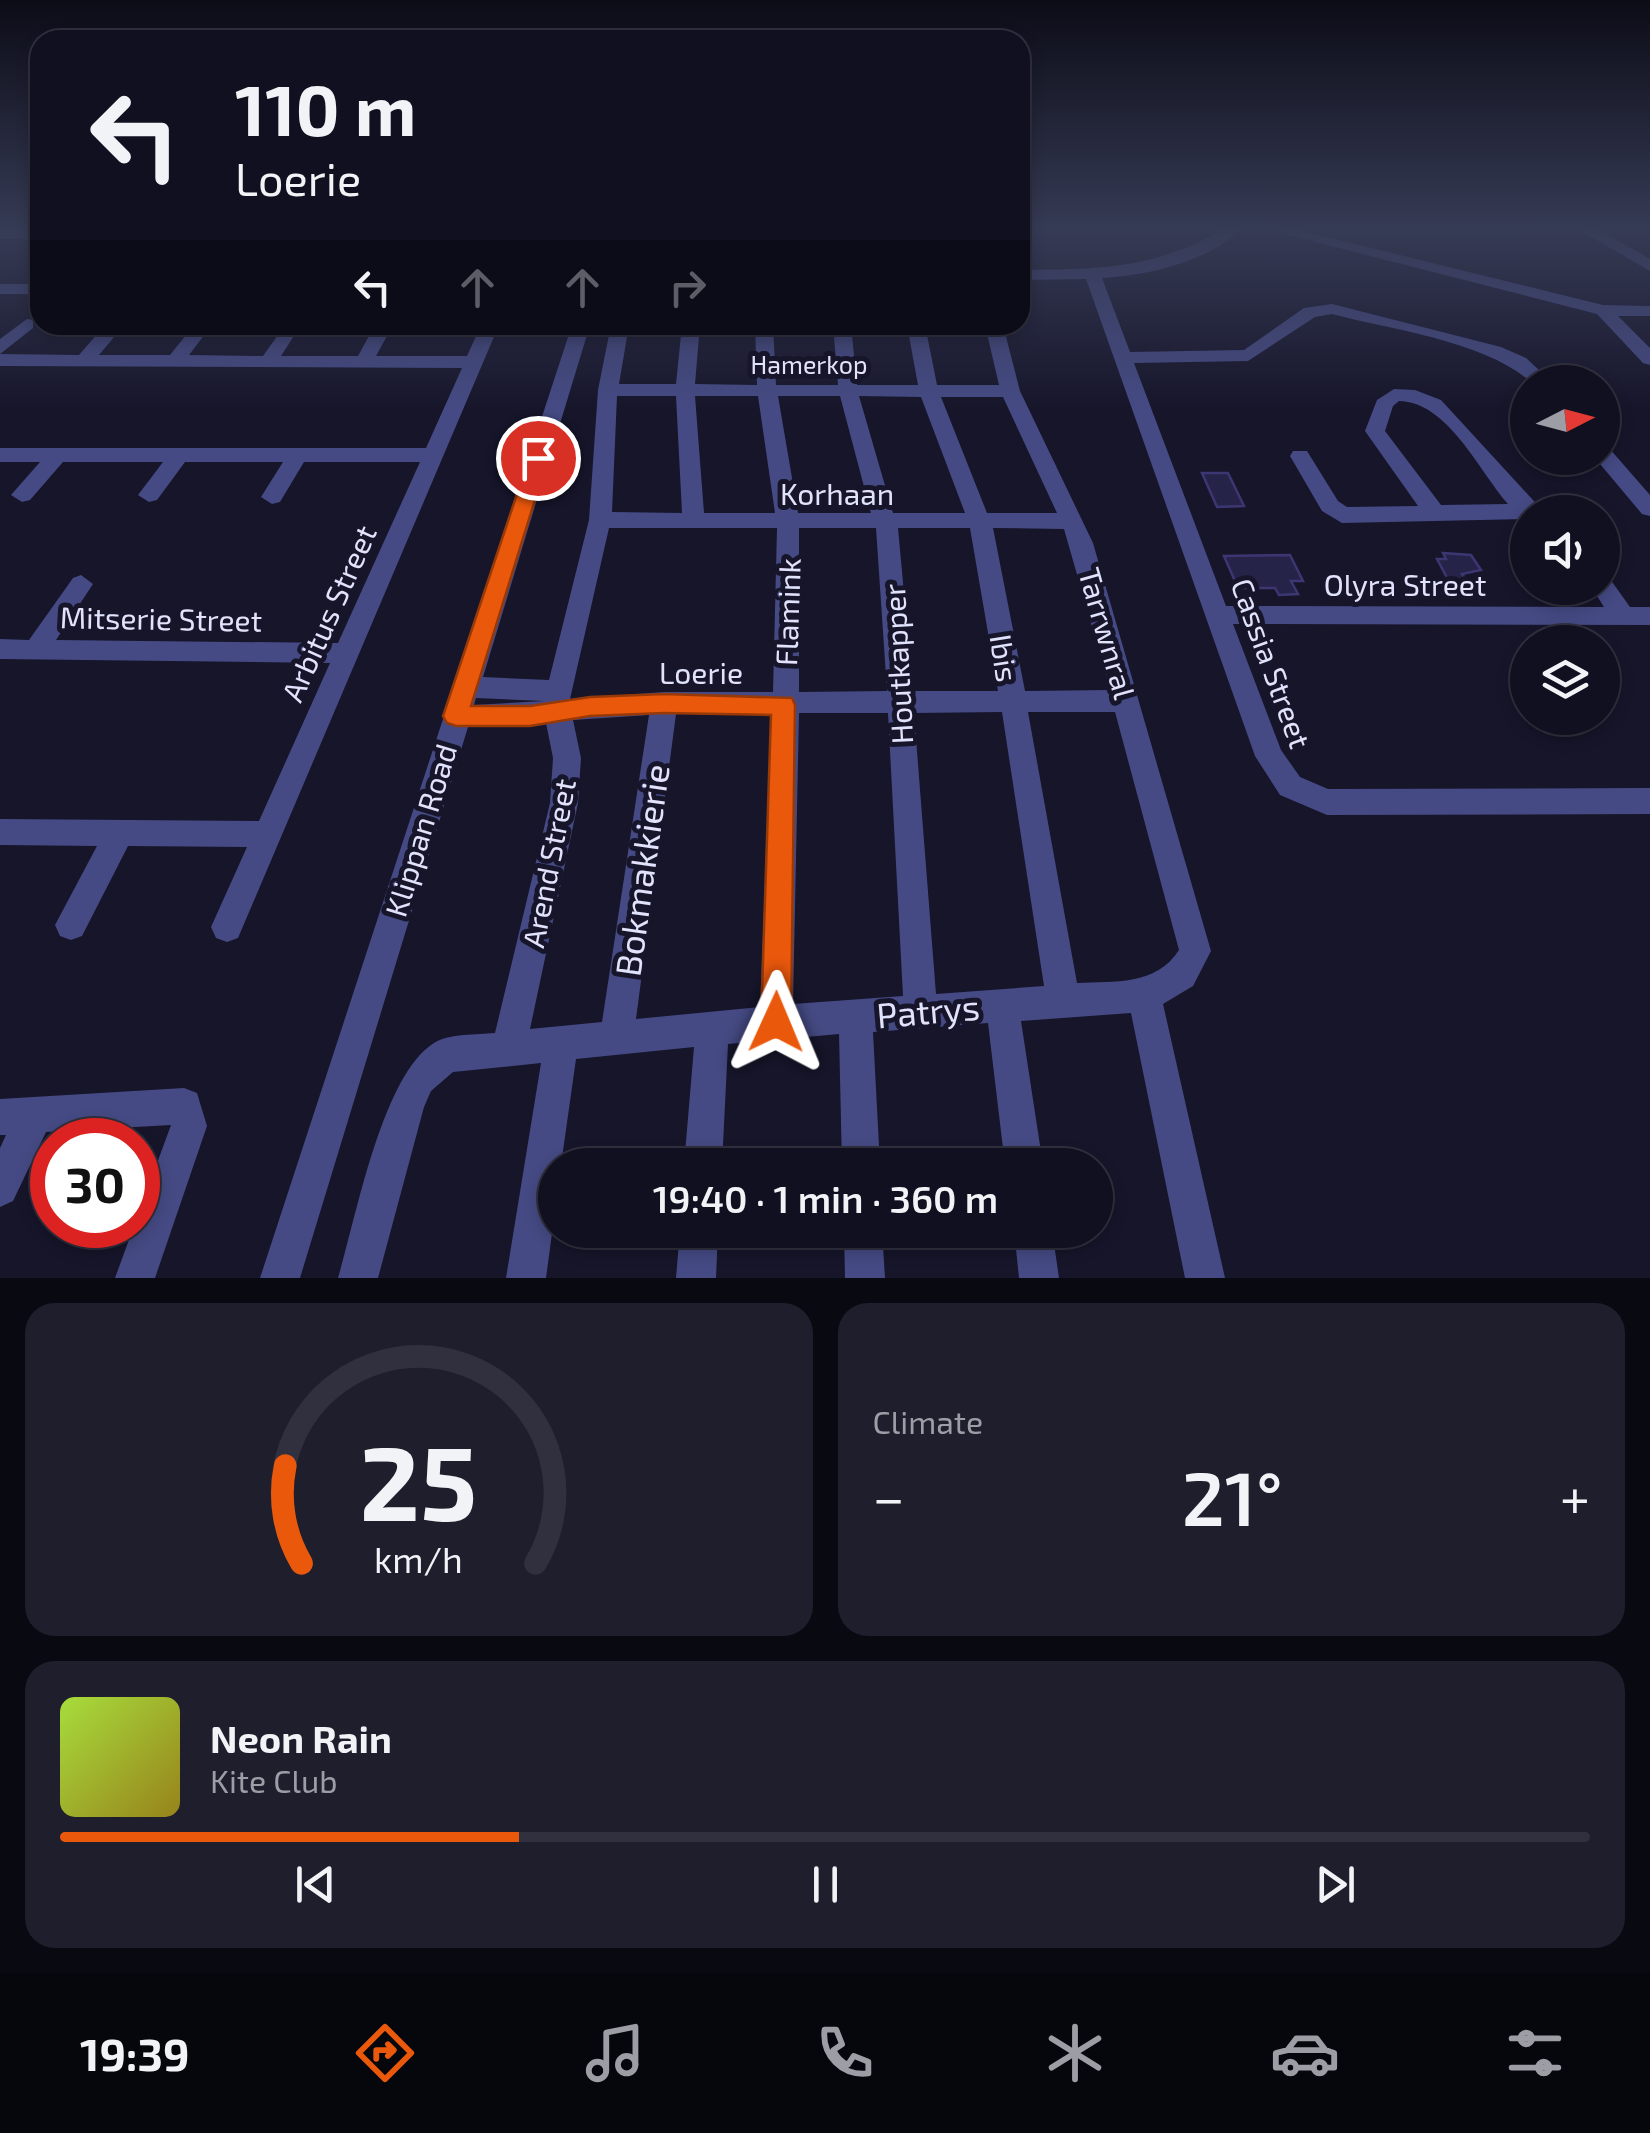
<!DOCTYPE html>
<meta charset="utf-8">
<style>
body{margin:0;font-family:"Exo 2",sans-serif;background:#1e1e2d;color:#f1f3f6;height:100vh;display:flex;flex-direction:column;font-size:38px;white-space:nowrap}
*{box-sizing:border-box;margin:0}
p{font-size:32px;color:#9c9da5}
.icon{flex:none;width:55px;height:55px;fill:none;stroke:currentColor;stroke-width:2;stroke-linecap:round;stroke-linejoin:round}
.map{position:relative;height:1278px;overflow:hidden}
.details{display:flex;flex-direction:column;gap:25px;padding:25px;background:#090912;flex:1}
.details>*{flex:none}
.top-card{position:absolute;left:30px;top:30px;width:1000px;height:305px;border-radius:30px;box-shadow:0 5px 15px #0003,0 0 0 2px #30303e;background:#101020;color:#f1f3f6;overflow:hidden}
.needle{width:65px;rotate:84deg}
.controls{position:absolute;left:1510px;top:365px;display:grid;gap:20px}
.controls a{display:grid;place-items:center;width:110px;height:110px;border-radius:50%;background:#101020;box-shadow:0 5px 15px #0003,0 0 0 2px #30303e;font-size:50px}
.speed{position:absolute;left:30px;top:1118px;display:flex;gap:20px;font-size:50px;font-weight:700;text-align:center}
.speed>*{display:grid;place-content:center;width:130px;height:130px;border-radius:50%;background:#101020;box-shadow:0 5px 15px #0003,0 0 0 2px #30303e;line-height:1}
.speed .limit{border:15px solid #d22;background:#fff;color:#111}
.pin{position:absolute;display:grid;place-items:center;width:85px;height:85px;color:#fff;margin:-42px;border:5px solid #fff;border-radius:50%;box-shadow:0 2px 10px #0007}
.me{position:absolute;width:110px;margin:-55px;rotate:1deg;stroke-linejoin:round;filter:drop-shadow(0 0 8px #0008)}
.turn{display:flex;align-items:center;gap:35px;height:210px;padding:0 40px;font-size:45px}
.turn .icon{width:130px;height:130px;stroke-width:2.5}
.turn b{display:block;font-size:70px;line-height:85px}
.lanes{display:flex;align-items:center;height:95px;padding:0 40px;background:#0003;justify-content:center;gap:50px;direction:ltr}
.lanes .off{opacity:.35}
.big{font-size:75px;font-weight:600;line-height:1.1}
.details .card{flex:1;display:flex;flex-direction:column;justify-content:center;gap:15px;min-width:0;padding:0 35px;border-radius:30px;background:#1e1e2d}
.details .dial{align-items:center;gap:0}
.dial svg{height:260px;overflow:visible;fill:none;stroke:#30303e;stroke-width:7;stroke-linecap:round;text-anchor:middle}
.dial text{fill:#f1f3f6;stroke:none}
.song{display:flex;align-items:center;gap:30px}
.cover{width:120px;height:120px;border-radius:15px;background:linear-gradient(135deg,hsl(80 70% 55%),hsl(50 70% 35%))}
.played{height:10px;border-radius:5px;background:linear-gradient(90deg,#ea580c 30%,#30303e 30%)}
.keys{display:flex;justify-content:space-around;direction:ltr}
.heat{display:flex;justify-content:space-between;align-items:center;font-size:55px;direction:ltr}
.details .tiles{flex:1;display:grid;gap:25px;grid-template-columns:1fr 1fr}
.card:last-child{grid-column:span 2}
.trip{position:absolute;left:538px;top:1148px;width:575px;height:100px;border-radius:50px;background:#101020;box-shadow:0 5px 15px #0003,0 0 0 2px #30303e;font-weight:600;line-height:100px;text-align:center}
.menu{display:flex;height:160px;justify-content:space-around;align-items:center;background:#06060d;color:#9c9da5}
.menu .icon{width:70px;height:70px}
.menu .selected{color:#ea580c}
.menu b{font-size:45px;color:#f1f3f6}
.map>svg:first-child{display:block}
.building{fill:#262349;stroke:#3c3773;stroke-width:2.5}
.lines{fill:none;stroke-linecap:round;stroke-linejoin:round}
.minor{fill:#454a84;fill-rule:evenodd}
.route{fill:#ea580c;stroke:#983908;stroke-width:2.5}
.labels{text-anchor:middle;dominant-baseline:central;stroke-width:10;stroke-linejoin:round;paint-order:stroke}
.far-street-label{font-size:25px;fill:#e1e2fc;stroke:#16152a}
.street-label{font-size:30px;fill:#e1e2fc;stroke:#16152a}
.near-street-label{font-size:35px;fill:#e1e2fc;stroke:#16152a}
</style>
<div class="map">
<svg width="1650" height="1278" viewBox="0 0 1650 1278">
<rect width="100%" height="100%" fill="#16152a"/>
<path class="building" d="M1202 473H1228L1244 506 1217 507Z
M1443 553 1471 555 1481 570 1462 574 1470 586 1452 587 1437 559H1446Z
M1290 555 1303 581H1291L1298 594 1279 595 1275 588H1238L1224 556Z"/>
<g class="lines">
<path class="minor" d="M0 231H40V238L0 239Z
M1220 231H1240C1203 263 1149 275 1102 278L1130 352 1244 350 1304 308 1332 304 1501 347 1526 358 1552 382H1531C1484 341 1393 330 1332 314L1315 317 1248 361 1134 363 1226 606 1604 607 1592 588H1602V577L1610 579 1630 607H1650V625L1233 624 1281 750 1300 777 1328 789 1650 788V814L1327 815 1280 795 1255 756 1086 279 1020 280V270C1096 269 1151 270 1220 231Z
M1273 231H1302L1603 305 1650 306V316H1618L1650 348V365L1643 363 1597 314Z
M1581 231H1601L1650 259V271Z
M0 284H40V294H0Z
M27 319 33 320V328L0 354 79 355 105 325H124L99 355H170L194 325H212L189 355 263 356 285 325H301L281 356H358L375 325H393L376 356H467L481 325H499L238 938 227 942 216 938 211 927 247 847 128 846 82 936 71 940 60 936 55 925 97 846 0 845V819L259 821 330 663 0 659V639L29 640 73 578 81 575 93 584 56 640 338 643 420 462H304L280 502 272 504 261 497 283 462H185L157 500 149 502 138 495 163 462H63L30 500 22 502 11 495 40 462H0V448H426L462 368 0 366V339Z
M572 325H590L483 677 549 680 589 520 598 390 611 325H629L619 384H676L682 325H700L695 384 757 385 755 325H773L776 385H838L833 325H851L857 385H918L907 325H925L937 385H999L985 325H1003L1020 391 1093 543 1211 951 1193 986 1163 1004 1225 1278H1185L1131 1013 1021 1021 1043 1165H1005L988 1023 873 1032 880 1165H842L839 1034 728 1044 722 1165H684L694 1047 576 1059 561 1165H555V1211L546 1278H506L541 1063 453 1072 431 1091 424 1107 378 1278H338C356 1218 382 1075 434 1043 450 1033 476 1035 495 1033L550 803 553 758 546 723 468 727 300 1278H260ZM617 396H676L682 513 612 512ZM695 396H758L775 513H704ZM778 396H840L871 513H798ZM859 396 921 397 965 513H893ZM941 397H1003L1057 513H987ZM609 528H777L773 692H664L570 699ZM799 528H876L887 691 799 692ZM898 528H970L998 691H913ZM993 528 1064 529 1110 690 1025 691ZM476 698 544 701 474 705ZM1002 712 1044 986 936 994 914 713ZM1028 712H1115L1179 950C1156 986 1114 981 1077 983ZM772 713 760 1007 636 1019 676 714ZM799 713H888L903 996 793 1004ZM649 715 602 1022 530 1029 578 803 581 758 573 720Z
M1394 389 1415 390 1441 400 1544 512H1528V519L1342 523 1322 511 1290 456 1293 451H1307L1338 501 1347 507 1418 506 1365 431 1377 400ZM1399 401C1448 402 1479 471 1508 504L1441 505 1385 431 1393 406Z
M1602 447 1609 448 1650 495V516L1642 514 1595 458H1602Z
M184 1088 197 1093 207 1126 155 1278H115L171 1125 46 1132 13 1201 0 1207V1148L6 1135H0V1099Z
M680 1230H718L716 1278H676Z
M844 1230H882L885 1278H845Z
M1014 1230H1052L1059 1278H1019Z"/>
</g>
<linearGradient id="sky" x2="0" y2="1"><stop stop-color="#0c0c17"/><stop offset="0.56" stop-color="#363b55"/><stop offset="1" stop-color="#363b55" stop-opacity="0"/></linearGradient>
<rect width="1650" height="410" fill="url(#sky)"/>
<path class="route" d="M538 452 548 458 471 706H530L590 697 664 694 792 698 795 705 791 1022 787 1032 776 1037 765 1032 761 1022 771 715 664 713 590 716 530 726H456L447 723 443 716 529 458Z"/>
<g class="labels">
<g class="far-street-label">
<text x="809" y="364">Hamerkop</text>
</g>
<g class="street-label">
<text x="837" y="493">Korhaan</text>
<text x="1405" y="584">Olyra Street</text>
<text transform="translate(787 612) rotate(-88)">Flamink</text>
<text transform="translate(328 613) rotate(-66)">Arbitus Street</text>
<text transform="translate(161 618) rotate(1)">Mitserie Street</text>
<text transform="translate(1108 633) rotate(74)">Tarrwnral</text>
<text transform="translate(1005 658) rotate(81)">Ibis</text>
<text transform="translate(1272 663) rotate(70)">Cassia Street</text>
<text transform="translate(897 664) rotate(-93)">Houtkapper</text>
<text x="701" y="672">Loerie</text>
<text transform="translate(420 830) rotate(-73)">Klippan Road</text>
<text transform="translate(548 863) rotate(-79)">Arend Street</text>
</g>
<g class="near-street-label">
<text transform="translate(641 870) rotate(-82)">Bokmakkierie</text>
<text transform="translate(928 1010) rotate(-5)">Patrys</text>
</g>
</g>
</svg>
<div class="controls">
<a><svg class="needle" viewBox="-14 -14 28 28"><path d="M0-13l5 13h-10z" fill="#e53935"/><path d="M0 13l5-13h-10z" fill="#9c9da5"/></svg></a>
<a><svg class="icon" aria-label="sound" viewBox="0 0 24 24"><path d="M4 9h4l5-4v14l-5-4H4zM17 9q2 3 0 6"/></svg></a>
<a><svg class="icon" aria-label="layers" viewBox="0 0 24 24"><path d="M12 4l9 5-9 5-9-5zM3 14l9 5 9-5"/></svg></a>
</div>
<div class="speed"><div class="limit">30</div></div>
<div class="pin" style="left:538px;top:458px;background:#d93025"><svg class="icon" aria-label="arrive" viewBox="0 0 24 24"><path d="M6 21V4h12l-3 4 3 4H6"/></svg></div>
<svg class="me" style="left:776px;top:1022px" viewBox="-20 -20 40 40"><path d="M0-17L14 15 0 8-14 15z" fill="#ea580c" stroke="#fff" stroke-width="4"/></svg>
<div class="trip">19:40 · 1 min · 360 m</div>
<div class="top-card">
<div class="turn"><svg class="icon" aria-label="left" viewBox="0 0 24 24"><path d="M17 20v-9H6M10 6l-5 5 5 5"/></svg><div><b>110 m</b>Loerie</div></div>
<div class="lanes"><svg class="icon" aria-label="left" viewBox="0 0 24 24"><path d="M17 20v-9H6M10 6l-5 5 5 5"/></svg><svg class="icon off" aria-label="ahead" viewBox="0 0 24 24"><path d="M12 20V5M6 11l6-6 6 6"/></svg><svg class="icon off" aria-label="ahead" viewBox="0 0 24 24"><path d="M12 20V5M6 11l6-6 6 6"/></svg><svg class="icon off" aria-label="right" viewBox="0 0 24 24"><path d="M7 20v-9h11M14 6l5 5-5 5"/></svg></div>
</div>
</div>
<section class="details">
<div class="tiles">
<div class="card dial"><svg viewBox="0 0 100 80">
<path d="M14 69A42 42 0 1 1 86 69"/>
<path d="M14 69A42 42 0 0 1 9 39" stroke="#ea580c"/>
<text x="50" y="56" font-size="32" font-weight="700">25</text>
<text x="50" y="72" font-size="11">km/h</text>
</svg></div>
<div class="card"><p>Climate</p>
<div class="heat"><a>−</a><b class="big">21°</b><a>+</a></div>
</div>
<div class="card">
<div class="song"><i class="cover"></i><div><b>Neon Rain</b><p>Kite Club</p></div></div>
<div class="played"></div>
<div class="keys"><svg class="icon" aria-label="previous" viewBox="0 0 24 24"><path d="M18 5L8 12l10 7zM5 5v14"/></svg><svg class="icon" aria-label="pause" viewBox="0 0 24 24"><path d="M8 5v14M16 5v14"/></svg><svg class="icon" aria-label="next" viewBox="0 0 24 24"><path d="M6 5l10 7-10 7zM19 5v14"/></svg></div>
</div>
</div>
</section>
<nav class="menu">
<b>19:39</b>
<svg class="icon selected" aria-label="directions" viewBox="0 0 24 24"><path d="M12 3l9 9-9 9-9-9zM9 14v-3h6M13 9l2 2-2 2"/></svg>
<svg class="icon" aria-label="music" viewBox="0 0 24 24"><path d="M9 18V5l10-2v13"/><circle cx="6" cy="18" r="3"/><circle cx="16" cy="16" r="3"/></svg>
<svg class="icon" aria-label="phone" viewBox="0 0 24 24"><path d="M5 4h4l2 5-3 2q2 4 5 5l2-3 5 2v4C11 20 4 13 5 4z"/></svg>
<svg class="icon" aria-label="climate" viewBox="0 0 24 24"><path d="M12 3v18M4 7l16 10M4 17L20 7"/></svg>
<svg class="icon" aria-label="car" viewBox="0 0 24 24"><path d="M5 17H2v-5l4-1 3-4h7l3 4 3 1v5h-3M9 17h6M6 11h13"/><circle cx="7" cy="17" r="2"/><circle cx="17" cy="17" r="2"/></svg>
<svg class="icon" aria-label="filters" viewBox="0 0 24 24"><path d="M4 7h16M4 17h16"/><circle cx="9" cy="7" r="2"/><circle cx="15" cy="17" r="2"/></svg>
</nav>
